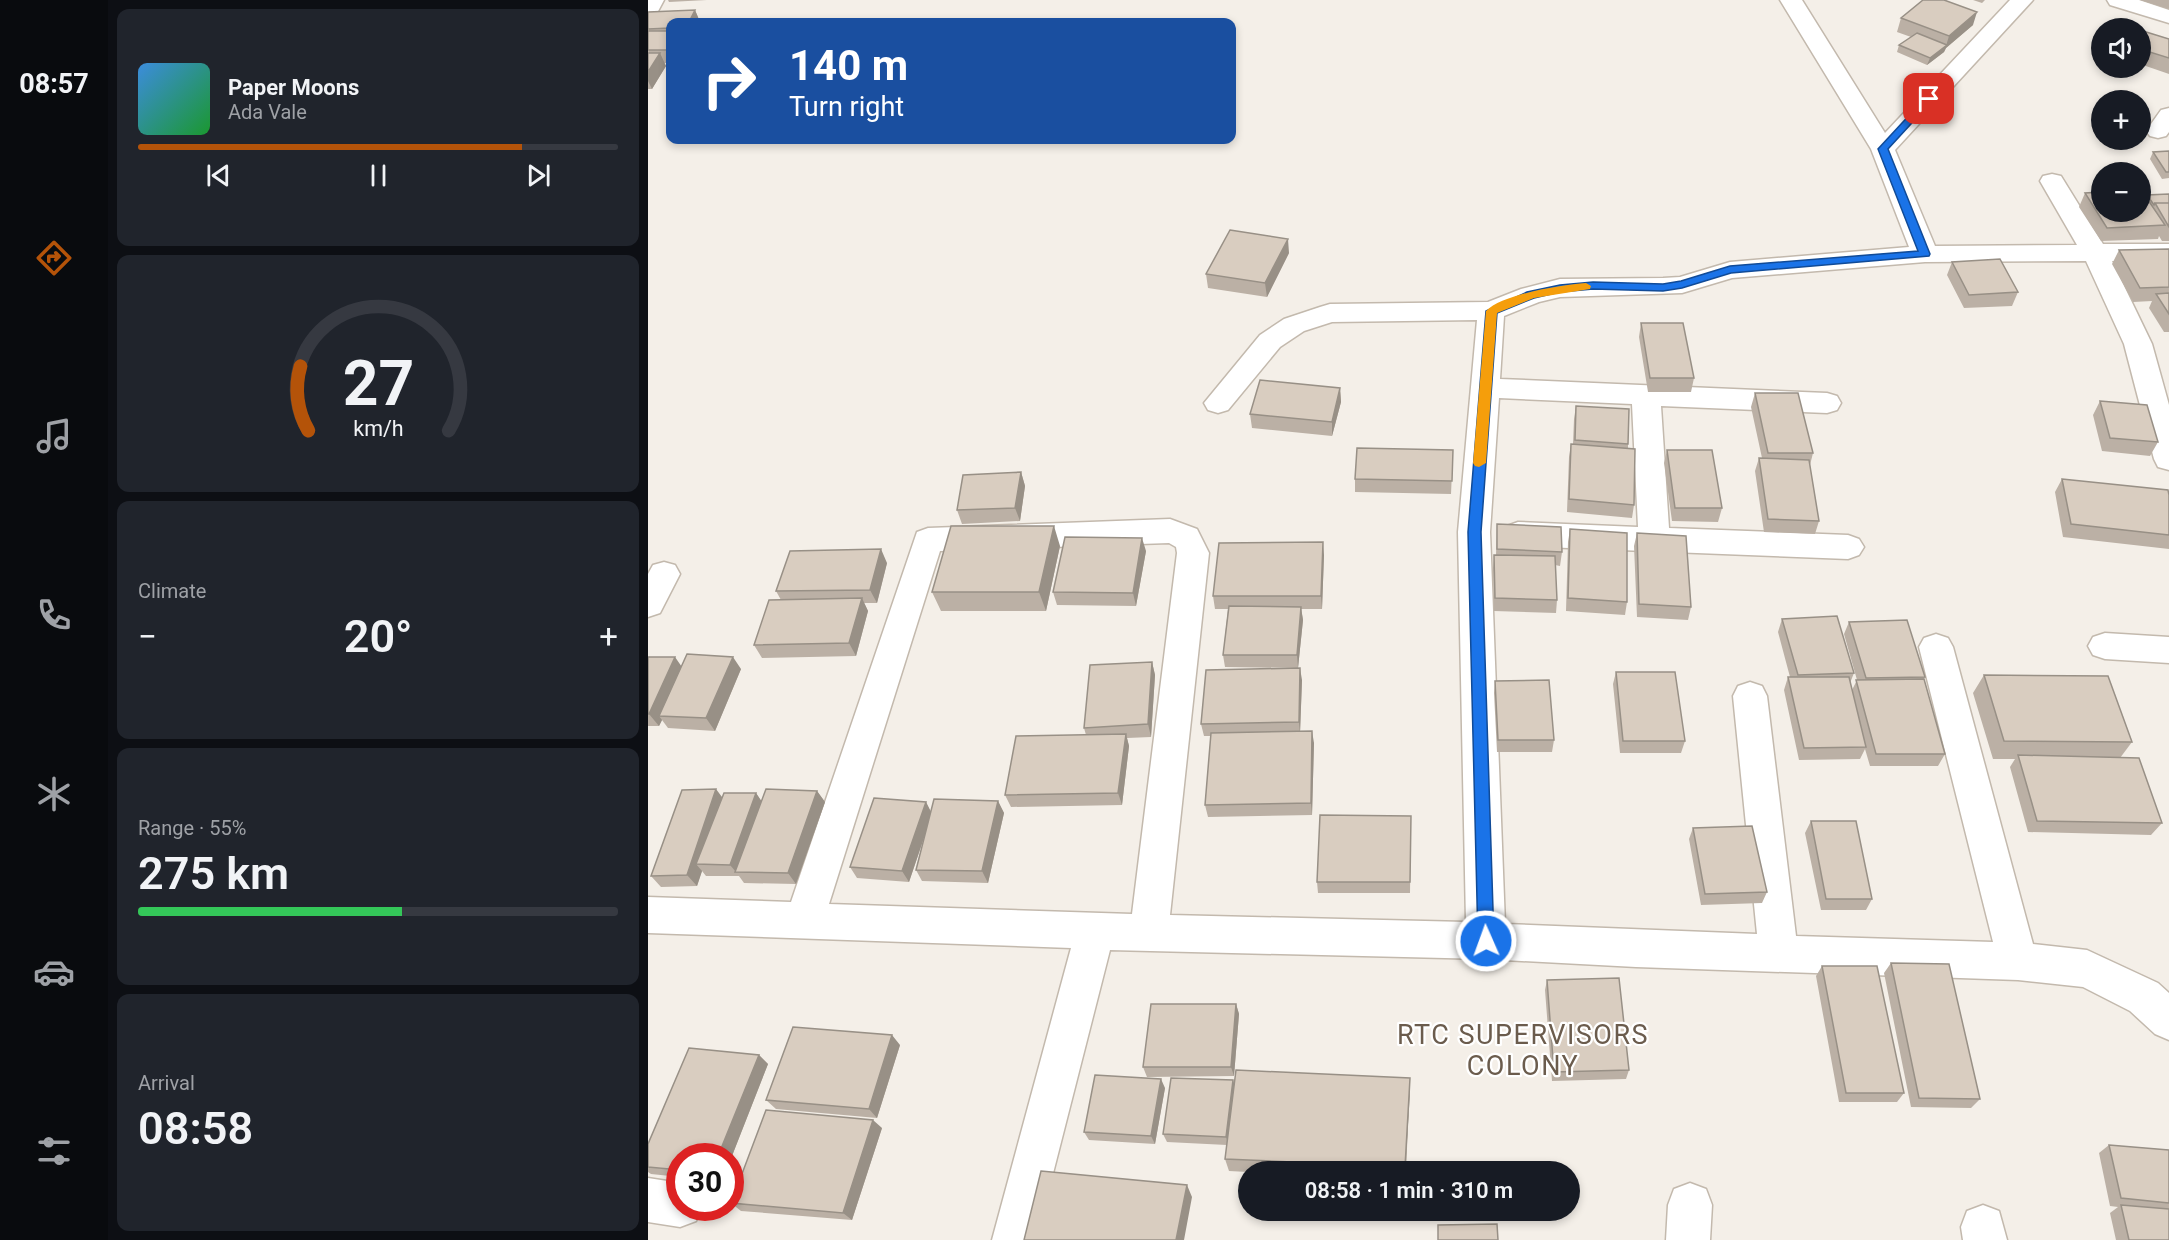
<!DOCTYPE html>
<meta charset="utf-8">
<style>
body{margin:0;font-family:Roboto,sans-serif;background:#20242c;color:#f1f3f6;height:100vh;display:flex;flex-direction:column;font-size:22px;white-space:nowrap}
*{box-sizing:border-box;margin:0}
p{font-size:20px;color:#9ea1a6}
.icon{flex:none;width:33px;height:33px;fill:none;stroke:currentColor;stroke-width:2;stroke-linecap:round;stroke-linejoin:round}
.map{position:relative;flex:1;overflow:hidden}
.drawer{display:flex;flex-direction:column;gap:9px;padding:9px;background:#0d0f14;width:540px}
.drawer>*{flex:none}
.guide{position:absolute;left:18px;top:18px;width:570px;height:126px;border-radius:12px;box-shadow:0 3px 9px #0003;background:#1a4fa0;color:#fff;overflow:hidden}
.fabs{position:absolute;left:1443px;top:18px;display:grid;gap:12px}
.fabs a{display:grid;place-items:center;width:60px;height:60px;border-radius:50%;background:#171b24;box-shadow:0 3px 9px #0003;font-size:30px}
.speed{position:absolute;left:18px;top:1143px;display:flex;gap:12px;font-size:30px;font-weight:700;text-align:center}
.speed>*{display:grid;place-content:center;width:78px;height:78px;border-radius:50%;background:#171b24;box-shadow:0 3px 9px #0003;line-height:1}
.speed .limit{border:9px solid #d22;background:#fff;color:#111}
.pin{position:absolute;display:grid;place-items:center;width:51px;height:51px;color:#fff;margin:-26px;border-radius:12px;box-shadow:0 3px 9px #0006}
.me{position:absolute;width:66px;margin:-33px;rotate:358deg;stroke-linejoin:round;filter:drop-shadow(0 0 4px #0008)}
.turn{display:flex;align-items:center;gap:21px;height:126px;padding:0 24px;font-size:27px}
.turn .icon{width:78px;height:78px;stroke-width:2.5}
.turn b{display:block;font-size:42px;line-height:51px}
.big{font-size:45px;font-weight:600;line-height:1.1}
.drawer .widget{flex:1;display:flex;flex-direction:column;justify-content:center;gap:9px;min-width:0;padding:0 21px;border-radius:12px;background:#20242c}
.drawer .dial{align-items:center;gap:0}
.dial svg{height:156px;overflow:visible;fill:none;stroke:#363941;stroke-width:7;stroke-linecap:round;text-anchor:middle}
.dial text{fill:#f1f3f6;stroke:none}
.song{display:flex;align-items:center;gap:18px}
.cover{width:72px;height:72px;border-radius:9px;background:linear-gradient(135deg,hsl(210 70% 55%),hsl(130 70% 35%))}
.played{height:6px;border-radius:3px;background:linear-gradient(90deg,#b45309 80%,#363941 80%)}
.keys{display:flex;justify-content:space-around;direction:ltr}
.heat{display:flex;justify-content:space-between;align-items:center;font-size:33px;direction:ltr}
.charge{height:9px;border-radius:4px;background:linear-gradient(90deg,#34c759 55%,#363941 0)}
.trip{position:absolute;left:590px;top:1161px;width:342px;height:60px;border-radius:30px;background:#171b24;box-shadow:0 3px 9px #0003;font-weight:600;line-height:60px;text-align:center}
main{display:flex;flex:1;min-height:0}
.dock{display:flex;flex-direction:column;width:108px;justify-content:space-around;align-items:center;background:#090b0e;color:#9ea1a6}
.dock .icon{width:42px;height:42px}
.dock .active{color:#b45309}
.dock b{font-size:27px;color:#f1f3f6}
.map>svg:first-child{display:block}
.lines{fill:none;stroke-linecap:round;stroke-linejoin:round}
.street-casing{stroke:#c3b9ad;stroke-width:3}
.street{fill:#fff;fill-rule:evenodd}
.wall{fill:#bbb0a5}
.shaded-wall{fill:#989086}
.building{fill:#d9cdc0;stroke:#989086;stroke-width:1.5}
.route{fill:#1a73e8;stroke:#114b97;stroke-width:1.5}
.slow{fill:#f59e0b}
.labels{text-anchor:middle;dominant-baseline:central;stroke-width:4.5;stroke-linejoin:round;paint-order:stroke}
.near-neighbourhood-label{font-size:27px;letter-spacing:1.5px;fill:#6b5c4d;stroke:#fff}
</style>
<main>
<nav class="dock">
<b>08:57</b>
<svg class="icon active" aria-label="directions" viewBox="0 0 24 24"><path d="M12 3l9 9-9 9-9-9zM9 14v-3h6M13 9l2 2-2 2"/></svg>
<svg class="icon" aria-label="music" viewBox="0 0 24 24"><path d="M9 18V5l10-2v13"/><circle cx="6" cy="18" r="3"/><circle cx="16" cy="16" r="3"/></svg>
<svg class="icon" aria-label="phone" viewBox="0 0 24 24"><path d="M5 4h4l2 5-3 2q2 4 5 5l2-3 5 2v4C11 20 4 13 5 4z"/></svg>
<svg class="icon" aria-label="climate" viewBox="0 0 24 24"><path d="M12 3v18M4 7l16 10M4 17L20 7"/></svg>
<svg class="icon" aria-label="car" viewBox="0 0 24 24"><path d="M5 17H2v-5l4-1 3-4h7l3 4 3 1v5h-3M9 17h6M6 11h13"/><circle cx="7" cy="17" r="2"/><circle cx="17" cy="17" r="2"/></svg>
<svg class="icon" aria-label="filters" viewBox="0 0 24 24"><path d="M4 7h16M4 17h16"/><circle cx="9" cy="7" r="2"/><circle cx="15" cy="17" r="2"/></svg>
</nav>
<section class="drawer">
<div class="widget">
<div class="song"><i class="cover"></i><div><b>Paper Moons</b><p>Ada Vale</p></div></div>
<div class="played"></div>
<div class="keys"><svg class="icon" aria-label="previous" viewBox="0 0 24 24"><path d="M18 5L8 12l10 7zM5 5v14"/></svg><svg class="icon" aria-label="pause" viewBox="0 0 24 24"><path d="M8 5v14M16 5v14"/></svg><svg class="icon" aria-label="next" viewBox="0 0 24 24"><path d="M6 5l10 7-10 7zM19 5v14"/></svg></div>
</div>
<div class="widget dial"><svg viewBox="0 0 100 80">
<path d="M14 69A42 42 0 1 1 86 69"/>
<path d="M14 69A42 42 0 0 1 10 36" stroke="#b45309"/>
<text x="50" y="56" font-size="32" font-weight="700">27</text>
<text x="50" y="72" font-size="11">km/h</text>
</svg></div>
<div class="widget"><p>Climate</p>
<div class="heat"><a>−</a><b class="big">20°</b><a>+</a></div>
</div>
<div class="widget"><p>Range · 55%</p><b class="big">275 km</b><div class="charge"></div></div>
<div class="widget"><p>Arrival</p><b class="big">08:58</b></div>
</section>
<div class="map">
<svg width="1521" height="1240" viewBox="0 0 1521 1240">
<rect width="100%" height="100%" fill="#f4efe8"/>
<g class="lines">
<defs>
<path id="street" d="M0 0H16L8 15 0 16Z
M1132 0H1154L1237 133 1362 0H1385L1247 150 1287 246 1429 245 1392 181 1395 176 1404 174 1413 176 1455 244H1521V260L1464 261 1504 344 1521 405V470L1510 467 1506 459 1476 344 1438 261 1277 262 1084 278 1034 293 912 297 891 302 856 316 852 379 1179 393 1189 396 1193 403 1189 410 1179 413 1013 406 1021 528 1200 535 1211 539 1216 547 1211 555 1200 559 870 546 859 542 854 534 859 526 870 522 990 527 984 404 851 398 842 532 857 924 1109 934 1085 696 1090 686 1102 682 1114 686 1119 696 1148 936 1345 942 1271 647 1276 638 1288 634 1300 638 1305 647 1385 944 1439 950 1510 983 1521 993V1040L1507 1034 1482 1011 1435 987 1370 980 988 967 838 959 462 950 388 1240H344L423 948 0 933V897L143 902 269 532 280 528 522 519 549 529 561 553 522 915 818 922 810 532 829 320 684 322 656 331 632 347 580 410 570 413 560 410 556 403 612 335 636 319 672 307 682 304 840 302 873 289 912 279 1015 278 1032 277 1082 262 1261 247 1223 149ZM521 543 528 547 529 553 484 914 181 904 292 551Z
M1459 0H1491L1521 10V23L1462 5Z
M1521 108V132L1518 136 1510 138 1502 136 1498 131 1513 110Z
M16 562 27 565 32 574 12 613 0 617V574L5 565Z
M1457 633 1521 637V663L1457 659 1445 655 1440 646 1445 637Z
M0 1178 32 1183V1208H53L48 1221 32 1227 0 1222Z
M1042 1183 1058 1189 1064 1205 1062 1240H1018L1020 1205 1026 1189Z
M1335 1205 1351 1211 1359 1240H1315L1313 1227 1319 1211Z"/>
</defs>
<use href="#street" class="street-casing"/>
<use href="#street" class="street"/>
</g>
<path class="wall" d="M20 0H59L21 2Z
M1325 0H1337L1334 3Z
M1492 0H1521V9Z
M47 10 52 22H22V63H16L18 66 4 89H0V12Z
M1253 18 1325 25 1298 48 1296 52 1279 65 1249 52 1251 45 1263 37 1249 32Z
M1492 33 1521 39V74L1492 64Z
M1521 151V178L1514 179 1502 159 1505 152Z
M1437 193 1498 197 1499 195 1521 194V241H1514L1511 236 1510 239 1453 241 1431 207Z
M1521 249V332H1516L1501 308 1504 301 1485 302 1464 264 1471 250Z
M641 253 619 297 560 288 558 274Z
M1304 262 1370 292 1364 306 1316 308 1299 275Z
M993 323 1046 378 1043 392H1000L991 337Z
M692 388 693 402 684 436 604 428 602 414Z
M1107 393 1165 453 1162 465 1171 521 1167 534 1116 532 1107 471 1111 458H1114L1103 407Z
M1452 401 1510 442 1502 456 1454 451 1445 415Z
M928 406 980 444V448L986 505 984 518 919 512 921 457 923 444H925L926 419Z
M805 450 803 494 707 492V479Z
M1019 450 1074 508 1070 522 1024 521 1016 463Z
M373 472 377 486 372 521 314 524 309 510Z
M1414 479 1521 495V549L1415 537 1407 492Z
M849 524 914 552 912 566 907 565 909 600 908 613 846 611 845 568 846 555H848Z
M922 529 979 602 977 615 918 611 920 542Z
M989 533 1043 607 1040 620 989 617 986 546Z
M412 546 398 611H293L284 592Z
M498 551 488 606 409 605 405 592Z
M676 555 674 609H653L655 620 650 668 577 667 575 655 580 609H567L565 596Z
M239 563 229 603H216L220 611 208 656 114 658 106 645 133 600 128 591Z
M1134 619 1206 673 1202 683 1204 690 1209 680 1196 634 1201 622 1277 677 1276 679 1297 754 1290 766H1222L1217 749 1212 759 1151 760 1136 690 1140 677H1142L1130 632Z
M0 657 34 667 93 669 67 731 20 728 14 720 11 726H0Z
M504 662 507 675 503 737 479 738 481 746 474 805 363 807 357 795 438 735 436 728Z
M968 672 1037 741 1033 753H972L965 684Z
M1336 675 1484 742 1472 758 1514 823 1503 835 1380 832 1362 767 1367 759H1345L1325 693Z
M654 680 652 731 666 743 664 815 560 817 557 805 563 736H556L553 724Z
M847 681 906 740 904 752H849L846 693Z
M169 791 177 802 148 884 96 883 91 876H58L54 871 49 886 13 887 3 876 74 797 108 793 114 802Z
M350 801 356 813 340 883 274 881 268 870 277 835 261 882 209 878 202 867 278 802 283 812Z
M763 816 762 893H670L669 882Z
M1163 821 1224 899 1218 910H1173L1157 833Z
M1045 828 1119 892 1114 903 1053 905 1041 839Z
M1243 963 1332 1099 1323 1108 1263 1107 1236 973Z
M1174 966 1256 1093 1249 1102H1191L1168 976Z
M899 980 981 1070 978 1079 904 1081 897 990Z
M588 1004 591 1014 586 1076 499 1077 495 1067Z
M252 1045 229 1118 128 1109 118 1100Z
M111 1055 120 1064 82 1161V1156H32V1177L3 1174 0 1172V1144Z
M762 1078 758 1172H600L581 1171 577 1159 579 1145 519 1142 515 1134 586 1084Z
M517 1088 507 1144 441 1140 436 1132Z
M234 1128 204 1220 93 1211 83 1203Z
M1461 1145 1521 1150V1240H1468L1462 1213 1470 1207 1462 1206 1451 1153Z"/>
<path class="shaded-wall" d="M47 10 52 22H41Z
M1329 12 1325 25 1298 48 1296 52 1279 65 1282 58 1298 46 1301 36Z
M22 45V56L20 50Z
M12 53 18 66 4 89 0 81V72Z
M640 239 641 253 619 297 617 283Z
M692 388 693 402 684 436V422Z
M373 472 377 486 372 521 367 508Z
M406 526 412 546 398 611 391 592Z
M494 538 498 551 488 606 485 593Z
M675 542 676 555 674 609 673 596Z
M233 549 239 563 229 603 222 590Z
M214 598 220 611 208 656 201 643Z
M653 607 655 620 650 668 649 655Z
M27 657 36 670 11 716 14 720 11 726 1 714Z
M85 657 93 669 67 731 58 718Z
M504 662 507 675 503 737 500 724Z
M652 668 654 680 652 734 651 722Z
M664 731 666 743 664 815 663 803Z
M478 734 481 746 474 805 470 793Z
M68 789 77 801 48 864 54 871 49 886 39 875Z
M169 791 177 802 148 884 140 873Z
M108 793 116 805 88 872 82 865Z
M350 801 356 813 340 883 334 871Z
M278 802 284 814 261 882 254 871Z
M588 1004 591 1014 586 1076 583 1067Z
M244 1035 252 1045 229 1118 221 1109Z
M111 1055 120 1064 82 1161V1156H70Z
M762 1078V1092L757 1172Z
M513 1079 517 1088 507 1144 503 1136Z
M585 1080 588 1089 581 1146 578 1137Z
M225 1120 234 1128 204 1220 195 1213Z
M539 1185 544 1197 536 1240H528Z"/>
<path class="building" d="M1275 0H1296L1329 12 1301 36 1253 18Z
M47 10 41 22H22V28L0 29V12Z
M0 31H22V45L20 50H0Z
M1495 31 1521 39V58L1492 49V33Z
M1269 33 1299 45 1282 58 1251 45Z
M0 53H12L0 72Z
M1521 151V172H1518L1505 152Z
M1492 191H1494L1517 225 1459 228 1437 193 1454 192V212H1492Z
M1521 194V203H1507L1506 205 1499 195Z
M1507 203H1521V227Z
M582 230 640 239 617 283 558 274Z
M1521 249V287L1492 288 1471 250Z
M1352 259 1370 292 1321 295 1304 262Z
M1521 293V314L1508 294Z
M993 323H1035L1046 378H1002Z
M612 380 692 388 684 422 602 414Z
M1107 393H1150L1165 453H1120Z
M1452 401 1499 405 1510 442 1462 438Z
M928 406 981 409 980 444 927 440Z
M923 444 987 449 986 505 921 499Z
M709 448 805 450 804 481 707 479Z
M1019 450H1064L1074 508H1027Z
M1111 458 1161 460 1171 521 1120 519Z
M373 472 367 508 309 510 315 475Z
M1414 479 1520 490 1521 495V535L1423 524Z
M849 524 913 527 914 552 849 549Z
M303 526H406L391 592H284Z
M922 529 979 533V602L920 598Z
M989 533 1038 536 1043 607 991 604Z
M417 537 494 538 485 593 405 592Z
M675 542 673 596H565L571 543Z
M233 549 222 590 128 591 142 551Z
M846 555 907 556 909 600 847 598Z
M214 598 201 643 106 645 121 600Z
M581 606 653 607 649 655H575Z
M1189 616 1206 673 1150 675 1134 619Z
M1259 620 1277 677 1218 678 1201 622Z
M39 654 85 657 58 718 11 716Z
M0 657H27L1 714H0Z
M504 662 500 724 436 728 442 665Z
M652 668 651 722 553 724 558 670Z
M968 672H1027L1037 741H975Z
M1336 675 1460 676 1484 742 1356 741Z
M1140 677H1201L1218 747 1156 748Z
M1276 679 1297 754H1228L1208 680Z
M901 680 906 740H850L847 681Z
M664 731 663 803 557 805 563 733Z
M478 734 470 793 357 795 368 736Z
M1370 755 1491 758 1514 823 1389 821Z
M68 789 39 875 3 876 34 790Z
M118 789 169 791 140 873 87 872Z
M76 793H108L82 865 48 864Z
M226 798 278 802 254 871 202 867Z
M286 799 350 801 334 871 268 870Z
M672 815 763 816 762 882H669Z
M1163 821H1208L1224 899H1178Z
M1104 826 1119 892 1057 894 1045 828Z
M1243 963 1301 964 1332 1099 1271 1098Z
M1174 966H1229L1256 1093H1198Z
M971 978 981 1070 906 1072 899 980Z
M503 1004H588L583 1067H495Z
M145 1027 244 1035 221 1109 118 1100Z
M41 1048 111 1055 70 1156H32V1170L0 1167V1144Z
M588 1070 762 1078 757 1167 577 1159Z
M447 1075 513 1079 503 1136 436 1132Z
M523 1078 585 1080 578 1137 515 1134Z
M118 1110 225 1120 195 1213 83 1203Z
M1461 1145 1521 1150V1203L1473 1198Z
M393 1171 539 1185 528 1240H376Z
M1473 1205 1521 1209V1240H1481Z
M849 1224 850 1240H790V1225Z"/>
<path class="route" d="M1278 97 1286 99 1240 149 1282 254 1281 256 1083 273 1034 288 1015 291 945 289 912 292 886 298 849 313 833 532 846 941 844 946 838 948 832 946 830 941 820 532 838 311 879 292 912 285 945 282 1015 284 1033 281 1082 266 1270 251 1230 149Z"/>
<path class="slow" d="M938 283 943 286 942 289 886 298 849 313 838 463 831 467 827 466 825 463 838 311C855 294 913 285 938 283Z"/>
<g class="labels">
<g class="near-neighbourhood-label">
<text x="875" y="1035">RTC SUPERVISORS<tspan x="875" dy="31">COLONY</tspan></text>
</g>
</g>
</svg>
<div class="fabs">
<a><svg class="icon" aria-label="sound" viewBox="0 0 24 24"><path d="M4 9h4l5-4v14l-5-4H4zM17 9q2 3 0 6"/></svg></a>
<a>+</a>
<a>−</a>
</div>
<div class="speed"><div class="limit">30</div></div>
<div class="pin" style="left:1281px;top:99px;background:#d93025"><svg class="icon" aria-label="arrive" viewBox="0 0 24 24"><path d="M6 21V4h12l-3 4 3 4H6"/></svg></div>
<svg class="me" style="left:838px;top:941px" viewBox="-20 -20 40 40"><circle r="17" fill="#1a73e8" stroke="#fff" stroke-width="3"/><path d="M0-11L8 9 0 5-8 9z" fill="#fff"/></svg>
<div class="trip">08:58 · 1 min · 310 m</div>
<div class="guide">
<div class="turn"><svg class="icon" aria-label="right" viewBox="0 0 24 24"><path d="M7 20v-9h11M14 6l5 5-5 5"/></svg><div><b>140 m</b>Turn right</div></div>
</div>
</div>
</main>
